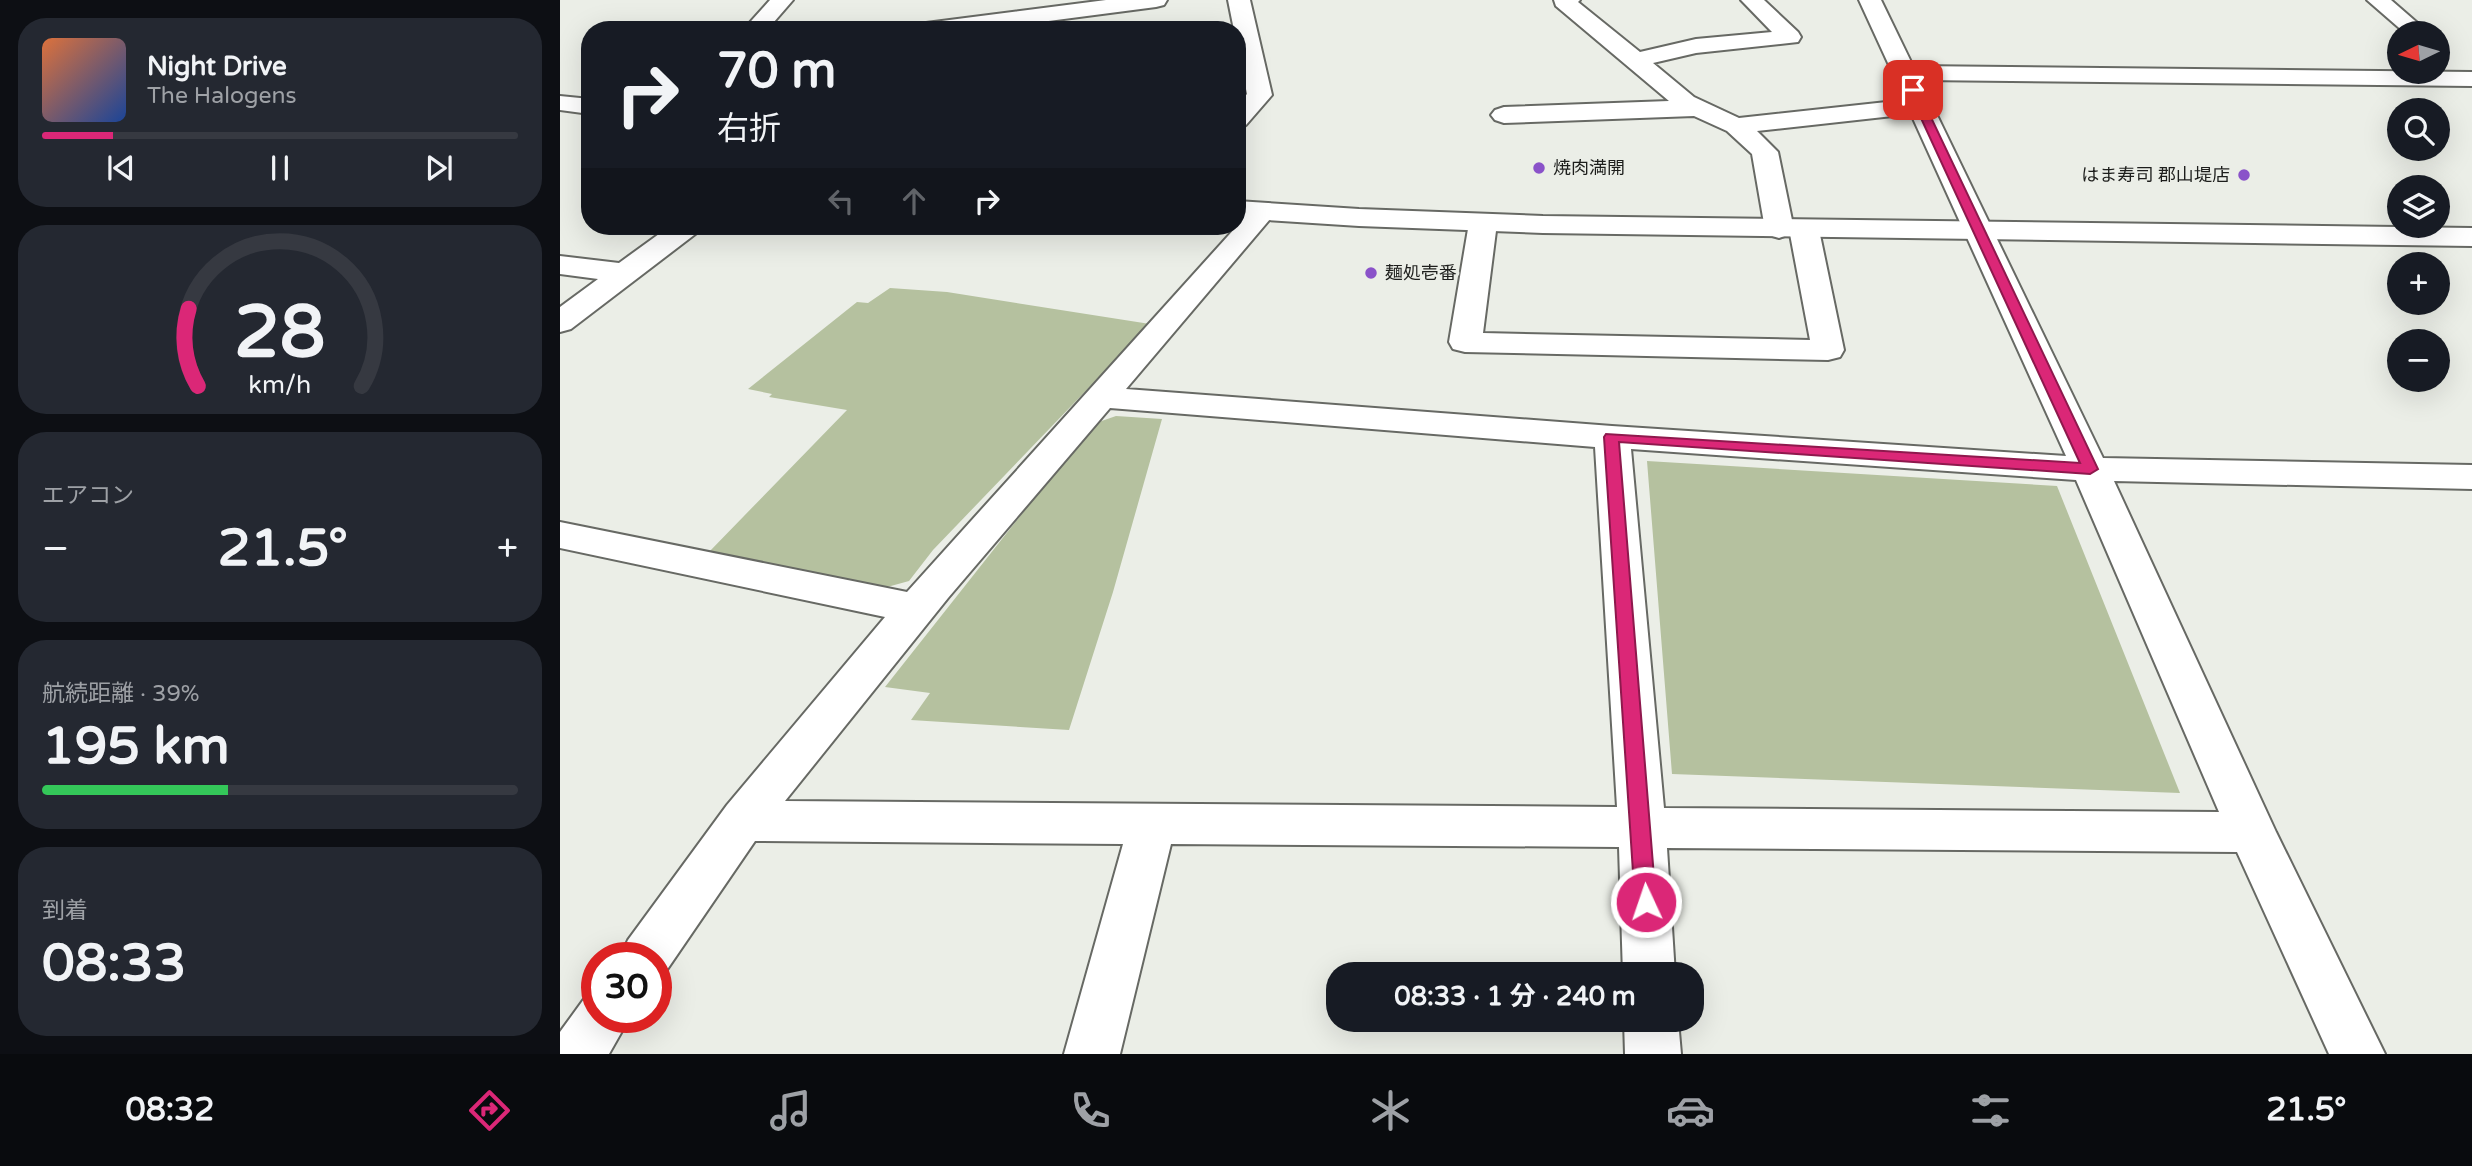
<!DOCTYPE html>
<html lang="ja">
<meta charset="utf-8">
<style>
body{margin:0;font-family:"Varela Round","Noto Sans JP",sans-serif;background:#242831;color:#f1f3f6;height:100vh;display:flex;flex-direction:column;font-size:26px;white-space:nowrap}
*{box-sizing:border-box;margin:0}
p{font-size:23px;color:#9ea1a6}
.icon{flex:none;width:38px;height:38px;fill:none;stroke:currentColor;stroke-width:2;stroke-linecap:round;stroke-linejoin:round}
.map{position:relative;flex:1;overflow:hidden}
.drawer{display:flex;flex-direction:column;gap:18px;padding:18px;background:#0d0f14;width:560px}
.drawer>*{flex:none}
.top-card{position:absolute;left:21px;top:21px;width:665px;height:214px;border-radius:28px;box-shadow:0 7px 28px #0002;background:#171b24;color:#f1f3f6;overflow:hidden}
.needle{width:46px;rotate:265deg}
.buttons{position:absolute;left:1827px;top:21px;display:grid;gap:14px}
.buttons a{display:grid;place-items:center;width:63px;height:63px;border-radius:50%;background:#171b24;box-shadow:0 7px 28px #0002;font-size:35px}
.speed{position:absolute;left:21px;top:942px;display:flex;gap:14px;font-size:35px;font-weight:700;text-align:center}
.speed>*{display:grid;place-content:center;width:91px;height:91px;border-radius:50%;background:#171b24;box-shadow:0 7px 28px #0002;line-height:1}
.speed .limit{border:10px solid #d22;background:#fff;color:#111}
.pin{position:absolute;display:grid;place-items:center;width:60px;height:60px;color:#fff;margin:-30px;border-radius:14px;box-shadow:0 4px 10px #0006}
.me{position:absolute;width:77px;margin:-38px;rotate:357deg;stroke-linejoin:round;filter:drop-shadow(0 0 5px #0008)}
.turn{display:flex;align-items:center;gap:24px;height:147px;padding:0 21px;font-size:32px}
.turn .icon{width:91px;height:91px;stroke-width:2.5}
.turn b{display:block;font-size:49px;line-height:60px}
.lanes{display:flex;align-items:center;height:66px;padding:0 21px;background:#0003;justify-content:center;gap:35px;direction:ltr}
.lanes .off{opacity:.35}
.big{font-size:52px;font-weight:700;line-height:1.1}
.drawer .card{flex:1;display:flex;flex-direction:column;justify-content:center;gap:10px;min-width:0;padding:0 24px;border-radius:28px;background:#242831}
.drawer .dial{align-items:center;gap:0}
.dial svg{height:182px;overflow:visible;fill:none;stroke:#363941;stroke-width:7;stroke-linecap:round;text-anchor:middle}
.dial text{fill:#f1f3f6;stroke:none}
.song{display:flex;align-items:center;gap:21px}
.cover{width:84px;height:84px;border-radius:10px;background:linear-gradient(135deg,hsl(20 70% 55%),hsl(220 70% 35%))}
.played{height:7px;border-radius:4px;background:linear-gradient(90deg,#db2777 15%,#363941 15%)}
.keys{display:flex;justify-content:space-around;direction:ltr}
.heat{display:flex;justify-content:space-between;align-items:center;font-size:38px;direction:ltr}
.charge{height:10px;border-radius:5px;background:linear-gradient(90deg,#34c759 39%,#363941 0)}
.trip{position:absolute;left:766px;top:962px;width:378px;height:70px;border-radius:28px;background:#171b24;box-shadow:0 7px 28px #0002;font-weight:700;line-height:70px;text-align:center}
.tab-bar{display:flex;height:112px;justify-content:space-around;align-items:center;background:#090b0e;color:#9ea1a6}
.tab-bar .icon{width:49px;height:49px}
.tab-bar .current{color:#db2777}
.tab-bar b{font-size:32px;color:#f1f3f6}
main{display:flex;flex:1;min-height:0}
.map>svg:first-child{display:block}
.green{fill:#b5c19f}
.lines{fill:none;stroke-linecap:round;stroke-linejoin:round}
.minor-casing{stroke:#676964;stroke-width:4}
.tertiary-casing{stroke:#676964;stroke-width:4}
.minor{fill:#fff;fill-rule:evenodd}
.tertiary{fill:#fff;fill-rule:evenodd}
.route{fill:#db2777;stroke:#8e194d;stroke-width:2}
.poi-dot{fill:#8a52c9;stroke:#ebeee7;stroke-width:2.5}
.labels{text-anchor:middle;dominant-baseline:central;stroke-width:6;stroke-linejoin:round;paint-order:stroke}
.far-poi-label{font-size:18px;fill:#1d1e1c;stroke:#ebeee7;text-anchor:start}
</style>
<main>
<section class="drawer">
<div class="card">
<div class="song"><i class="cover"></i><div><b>Night Drive</b><p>The Halogens</p></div></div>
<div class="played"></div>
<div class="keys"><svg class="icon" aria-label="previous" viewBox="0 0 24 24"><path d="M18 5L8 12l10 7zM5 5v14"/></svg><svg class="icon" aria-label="pause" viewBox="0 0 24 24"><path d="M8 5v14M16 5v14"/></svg><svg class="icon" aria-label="next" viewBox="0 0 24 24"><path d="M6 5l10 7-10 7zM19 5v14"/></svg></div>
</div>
<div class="card dial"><svg viewBox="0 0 100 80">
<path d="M14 69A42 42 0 1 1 86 69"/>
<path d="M14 69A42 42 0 0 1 10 35" stroke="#db2777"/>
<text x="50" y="56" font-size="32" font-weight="700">28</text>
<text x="50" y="72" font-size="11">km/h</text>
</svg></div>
<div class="card"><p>エアコン</p>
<div class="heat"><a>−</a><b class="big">21.5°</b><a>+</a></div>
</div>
<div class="card"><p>航続距離 · 39%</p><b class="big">195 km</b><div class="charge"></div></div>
<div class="card"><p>到着</p><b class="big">08:33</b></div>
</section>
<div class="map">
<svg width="1912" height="1054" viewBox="0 0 1912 1054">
<rect width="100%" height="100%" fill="#ebeee7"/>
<path class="green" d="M330 288 387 292 590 324 373 550 349 581 320 589 149 552 287 410 209 397 212 394 188 389 297 302 308 303Z
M556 416 602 419 553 592 509 730 351 720 370 693 325 687 533 424Z
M1087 461 1497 486 1620 793 1112 774Z"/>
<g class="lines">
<defs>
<path id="minor" d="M210 0H233L207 30H183Z
M546 0H607L604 5 596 7 419 30H355L358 25 366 23Z
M668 0H690L712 95 686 125 677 128V105L687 94 677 44V30H674Z
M994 0H1020L1018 2 1080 52 1136 39 1212 32 1181 0H1204L1238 32 1241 37 1238 42 1136 53 1093 63 1134 97 1179 118 1345 100 1299 0H1321L1353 66 1912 72V86L1360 80 1543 458 1912 465V489L1554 481 1716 832 1825 1054H1769L1677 852 1107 848 1115 975H1063L1059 847 611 844 560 1054H504L563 844 195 841 104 974 96 977V957H60L68 940 167 805 325 617 0 548V522L347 592 677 226C684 210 695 202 712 206L716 212 566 389 1052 426 1506 456 1351 114 1197 131 1218 152 1233 225 1244 221 1254 224 1259 230 1284 350 1280 357 1268 360 905 352 893 349 889 342 909 223 913 217 923 214 933 217 937 223 923 333 1250 340 1230 234 1219 238 1209 235 1205 229 1192 154 1167 131 1134 116 944 123 935 120 931 115 935 110 944 107 1109 101 996 6ZM550 408 1035 447 1057 807 225 801 388 598ZM1071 449 1516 480 1659 812 1104 808Z
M1807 0H1831L1869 33H1845Z
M110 226H142L138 232 11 329 0 332V307L38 279 0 274V256L59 263Z
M37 994V1017H70L49 1054H0V1032L24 999Z
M1064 1020H1118L1121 1054H1065Z"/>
<path id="tertiary" d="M0 96 30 99V114L0 110Z
M677 201 799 209 983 216 1912 228V246L983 233 799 226 677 218Z"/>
</defs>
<use href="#minor" class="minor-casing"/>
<use href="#tertiary" class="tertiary-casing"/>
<use href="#minor" class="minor"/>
<use href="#tertiary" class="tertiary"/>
</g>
<path class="route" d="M1349 88 1358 90 1538 469 1530 474 1059 442 1096 902 1093 908 1086 911 1078 908 1075 902 1044 437 1046 434 1520 463 1348 90Z"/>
<g class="poi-dot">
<circle cx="979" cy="168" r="7"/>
<circle cx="1684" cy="175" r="7"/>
<circle cx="811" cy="273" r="7"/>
</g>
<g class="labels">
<g class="far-poi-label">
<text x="993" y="168">焼肉満開</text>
<text x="1670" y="175" text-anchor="end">はま寿司 郡山堤店</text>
<text x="825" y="273">麺処壱番</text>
</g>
</g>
</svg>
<div class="buttons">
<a><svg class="needle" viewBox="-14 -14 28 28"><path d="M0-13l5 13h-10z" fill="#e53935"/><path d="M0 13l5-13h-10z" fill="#9ea1a6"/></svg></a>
<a><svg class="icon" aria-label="search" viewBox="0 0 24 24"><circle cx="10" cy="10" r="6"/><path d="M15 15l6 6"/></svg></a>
<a><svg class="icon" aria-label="layers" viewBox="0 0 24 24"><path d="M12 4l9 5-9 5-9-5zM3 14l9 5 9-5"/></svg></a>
<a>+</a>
<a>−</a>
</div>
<div class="speed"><div class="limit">30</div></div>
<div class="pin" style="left:1353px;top:90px;background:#d93025"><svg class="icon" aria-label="arrive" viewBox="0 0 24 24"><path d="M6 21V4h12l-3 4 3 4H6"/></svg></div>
<svg class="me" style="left:1086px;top:902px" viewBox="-20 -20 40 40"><circle r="17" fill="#db2777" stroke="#fff" stroke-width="3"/><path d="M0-11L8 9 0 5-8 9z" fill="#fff"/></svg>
<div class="trip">08:33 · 1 分 · 240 m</div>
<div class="top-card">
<div class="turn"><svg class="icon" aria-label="right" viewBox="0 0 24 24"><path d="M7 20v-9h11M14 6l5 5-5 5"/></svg><div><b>70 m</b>右折</div></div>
<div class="lanes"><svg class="icon off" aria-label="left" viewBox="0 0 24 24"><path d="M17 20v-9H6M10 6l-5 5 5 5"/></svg><svg class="icon off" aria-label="ahead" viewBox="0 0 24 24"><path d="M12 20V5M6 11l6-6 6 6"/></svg><svg class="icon" aria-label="right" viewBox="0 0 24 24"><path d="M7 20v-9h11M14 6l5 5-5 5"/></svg></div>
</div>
</div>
</main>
<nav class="tab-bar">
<b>08:32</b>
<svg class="icon current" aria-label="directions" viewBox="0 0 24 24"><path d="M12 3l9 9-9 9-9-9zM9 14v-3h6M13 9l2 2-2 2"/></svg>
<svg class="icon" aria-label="music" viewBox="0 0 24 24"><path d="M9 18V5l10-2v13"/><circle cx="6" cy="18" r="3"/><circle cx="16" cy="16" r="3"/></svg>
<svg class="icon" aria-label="phone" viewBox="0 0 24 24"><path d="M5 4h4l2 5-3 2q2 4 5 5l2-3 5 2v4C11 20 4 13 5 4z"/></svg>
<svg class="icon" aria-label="climate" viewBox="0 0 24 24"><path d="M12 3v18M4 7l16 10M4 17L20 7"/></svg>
<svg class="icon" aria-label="car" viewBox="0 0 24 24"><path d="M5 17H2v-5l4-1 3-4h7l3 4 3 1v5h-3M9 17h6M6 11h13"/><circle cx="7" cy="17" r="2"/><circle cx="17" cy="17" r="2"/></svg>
<svg class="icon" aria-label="filters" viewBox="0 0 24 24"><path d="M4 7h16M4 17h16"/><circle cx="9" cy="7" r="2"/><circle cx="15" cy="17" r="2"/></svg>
<b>21.5°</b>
</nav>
